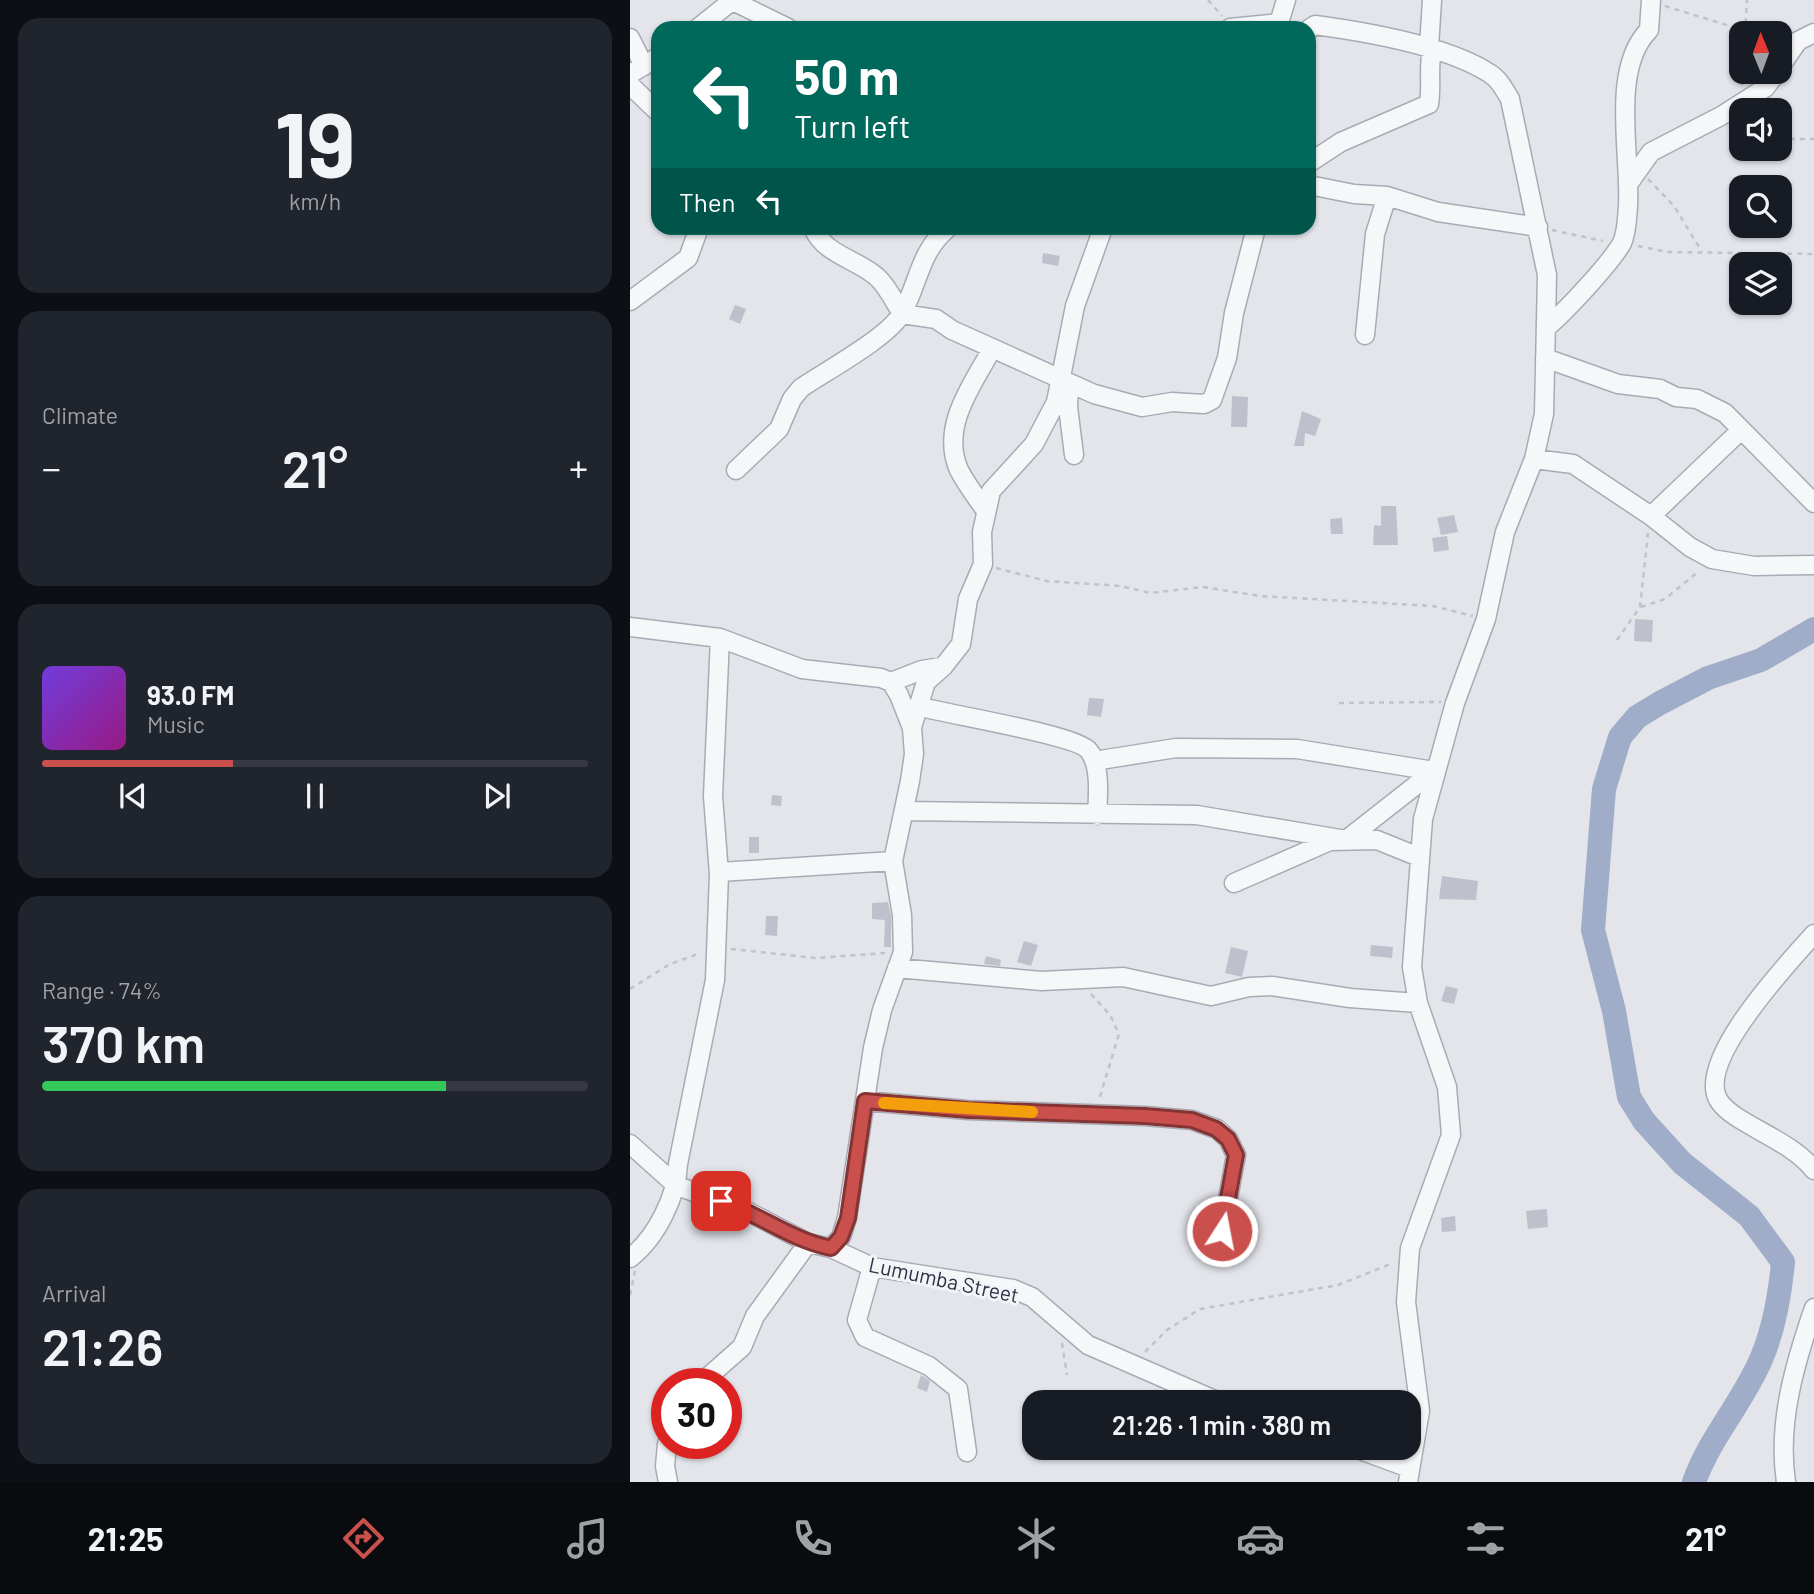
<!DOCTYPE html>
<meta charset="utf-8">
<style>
body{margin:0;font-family:Barlow,sans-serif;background:#20242c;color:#f1f3f6;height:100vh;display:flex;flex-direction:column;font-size:26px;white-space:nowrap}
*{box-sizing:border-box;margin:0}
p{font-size:23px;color:#9ea1a6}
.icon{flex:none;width:38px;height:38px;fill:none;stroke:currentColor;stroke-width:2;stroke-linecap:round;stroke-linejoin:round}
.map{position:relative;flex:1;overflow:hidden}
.panel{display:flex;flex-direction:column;gap:18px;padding:18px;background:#0d0f14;width:630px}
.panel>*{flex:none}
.banner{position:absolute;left:21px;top:21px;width:665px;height:214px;border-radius:21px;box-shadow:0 2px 5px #0004;background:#00695c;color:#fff;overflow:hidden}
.needle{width:46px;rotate:359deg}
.controls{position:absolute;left:1099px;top:21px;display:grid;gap:14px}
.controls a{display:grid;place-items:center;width:63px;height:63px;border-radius:14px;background:#171b24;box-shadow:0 2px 5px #0004;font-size:35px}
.speed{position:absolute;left:21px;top:1368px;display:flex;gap:14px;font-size:35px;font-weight:700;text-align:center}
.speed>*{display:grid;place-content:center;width:91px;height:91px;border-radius:50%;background:#171b24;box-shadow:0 2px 5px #0004;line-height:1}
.speed .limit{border:10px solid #d22;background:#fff;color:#111}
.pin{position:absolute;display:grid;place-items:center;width:60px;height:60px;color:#fff;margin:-30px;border-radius:14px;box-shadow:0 4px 10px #0006}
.me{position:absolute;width:77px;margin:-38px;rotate:11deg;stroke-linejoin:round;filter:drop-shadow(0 0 5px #0008)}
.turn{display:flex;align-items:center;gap:24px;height:147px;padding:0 28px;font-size:32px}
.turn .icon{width:91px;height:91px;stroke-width:2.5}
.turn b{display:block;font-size:49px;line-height:60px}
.then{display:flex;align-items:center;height:66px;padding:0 28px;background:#0003;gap:14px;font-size:26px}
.big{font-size:52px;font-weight:600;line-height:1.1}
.panel .card{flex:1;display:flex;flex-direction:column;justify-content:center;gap:10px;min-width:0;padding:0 24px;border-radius:21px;background:#20242c}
.panel .dial{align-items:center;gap:0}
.dial b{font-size:91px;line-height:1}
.song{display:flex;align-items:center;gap:21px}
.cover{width:84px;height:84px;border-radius:10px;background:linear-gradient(135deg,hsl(260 70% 55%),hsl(310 70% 35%))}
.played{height:7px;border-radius:4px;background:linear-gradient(90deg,#ca504e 35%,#363941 35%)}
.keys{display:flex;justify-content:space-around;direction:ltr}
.heat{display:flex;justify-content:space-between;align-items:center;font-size:38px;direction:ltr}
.charge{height:10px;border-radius:5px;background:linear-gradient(90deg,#34c759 74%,#363941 0)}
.trip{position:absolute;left:392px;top:1390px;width:399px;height:70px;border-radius:21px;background:#171b24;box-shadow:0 2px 5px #0004;font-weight:600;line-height:70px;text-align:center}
.tabs{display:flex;height:112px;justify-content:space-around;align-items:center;background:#090b0e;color:#9ea1a6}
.tabs .icon{width:49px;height:49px}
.tabs .active{color:#ca504e}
.tabs b{font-size:32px;color:#f1f3f6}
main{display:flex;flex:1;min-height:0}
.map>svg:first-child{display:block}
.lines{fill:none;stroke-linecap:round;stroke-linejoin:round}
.river{stroke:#a0adc9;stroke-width:24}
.building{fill:#bec0cb}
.minor-casing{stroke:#a8abb5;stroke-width:21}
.path{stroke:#c1c3ca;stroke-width:2.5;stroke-dasharray:5 5;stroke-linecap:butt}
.minor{stroke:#f6f7f9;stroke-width:18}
.route-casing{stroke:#833433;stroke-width:18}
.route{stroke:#ca504e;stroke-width:12}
.slow{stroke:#f59e0b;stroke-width:12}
.labels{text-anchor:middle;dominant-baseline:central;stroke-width:6;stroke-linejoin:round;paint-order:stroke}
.street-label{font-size:21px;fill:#2c3043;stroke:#f3f4f8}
</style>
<main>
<section class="panel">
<div class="card dial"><b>19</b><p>km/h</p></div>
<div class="card"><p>Climate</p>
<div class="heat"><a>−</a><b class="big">21°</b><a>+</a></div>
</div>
<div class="card">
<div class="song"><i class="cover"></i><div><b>93.0 FM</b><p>Music</p></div></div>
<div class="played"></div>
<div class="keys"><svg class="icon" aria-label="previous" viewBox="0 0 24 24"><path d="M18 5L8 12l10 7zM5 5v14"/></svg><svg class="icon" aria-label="pause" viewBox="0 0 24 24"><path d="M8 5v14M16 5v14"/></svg><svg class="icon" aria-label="next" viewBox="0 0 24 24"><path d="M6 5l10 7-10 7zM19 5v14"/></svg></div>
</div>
<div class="card"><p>Range · 74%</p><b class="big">370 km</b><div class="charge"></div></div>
<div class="card"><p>Arrival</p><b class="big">21:26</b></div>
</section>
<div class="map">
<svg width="1184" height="1482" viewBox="0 0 1184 1482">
<rect width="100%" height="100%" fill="#e3e5eb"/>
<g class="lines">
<path class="river" d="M1064 1482C1081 1435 1114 1401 1132 1357 1145 1326 1150 1295 1153 1262L1119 1216 1052 1163 1014 1121 999 1097 984 1011 963 930 974 789 990 737 1007 717 1030 703 1078 678 1131 660 1184 629"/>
</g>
<path class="building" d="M413 253 430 256 428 266 412 263Z
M105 305 116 309 110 324 99 319Z
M602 396 618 397 617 427H601Z
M672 411 691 419 685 436 675 433 674 446H664Z
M751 506H766L768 545H743L744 525 751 526Z
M824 515 828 532 811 535 807 518Z
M712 518 713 534H701L700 519Z
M817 536 819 550 804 552 802 538Z
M1005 619 1023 620 1022 642 1004 641Z
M459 698 474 699 471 717 457 715Z
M142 795 152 796 151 806 141 805Z
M119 837H129V853H119Z
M812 876 848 881 846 900 809 899Z
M258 902 261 916V947H254L255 920 242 919V903Z
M136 916H148L147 936 135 935Z
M394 941 408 945 401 966 387 962Z
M741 945 763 947 762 958 740 956Z
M601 947 618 951 612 977 595 973Z
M356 956 371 960 370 966 354 964Z
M816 986 828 989 824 1004 811 1001Z
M917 1209 918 1227 898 1229 896 1211Z
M825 1216 826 1231 812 1232 811 1218Z
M291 1375 300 1381 297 1392 287 1388Z"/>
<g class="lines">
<defs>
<path id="minor" d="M103 1 158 28
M68 28 103 0
M600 28 649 23 656 0
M679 29 685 25C737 32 815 45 859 73 869 79 874 89 880 99L917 275 914 414 904 459 875 532 856 619 825 703 793 819 782 967 788 1003 817 1087 821 1135 780 1248 776 1302 790 1411 778 1482
M0 38 14 66
M799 48 802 0
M1150 67 1168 41 1184 33
M0 74 28 57
M0 85 28 112
M679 163 711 142 799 104C802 85 798 68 802 49
M999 183 1021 152 1091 116 1135 88 1147 72
M679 185 724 194 757 196 808 212 908 227
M183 228C195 255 225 258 247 277 258 287 264 301 272 314L306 319 322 330 464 394 512 407 542 402 574 404 582 400 597 358 604 313 626 228
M0 301 58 258 69 228
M916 328C935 312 980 264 992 243 997 232 997 218 998 206 1001 154 980 69 1019 30L1021 0
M735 335 745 234 757 196
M915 358 988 384 1030 389 1046 397 1067 399 1095 413 1184 503
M439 384 438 407 444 455
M904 459 943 464 1021 516 1060 547 1082 559 1124 566 1184 565
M106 470 149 429 162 399 171 388C196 371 259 337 272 313 289 283 289 252 318 228
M356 511C347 498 336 484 329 470 310 427 342 385 362 349
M1021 516 1110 431
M0 627 90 638 172 669 251 678 261 682 269 695 282 728 284 754 280 781 263 861 272 915 273 952 252 1010 243 1048 217 1218 211 1237 201 1248
M261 682 292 670 311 667
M287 706C315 714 448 735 459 751 471 766 468 796 467 815
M282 727 296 682 313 667 331 644 338 599 353 564 352 532 361 491 404 444 426 402 445 306 473 228
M464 761 546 748 667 749 804 771
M274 811 567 815 716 840 804 771
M89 872 263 861
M604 883 700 841 747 840 789 857
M1184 934C1159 962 1064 1062 1089 1101 1104 1124 1160 1139 1184 1170
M267 968 412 981 493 977 581 996 619 987 642 986 720 998 788 1003
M235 1101 338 1110 515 1116 562 1120 587 1129 598 1139 606 1155 592 1231
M0 1144 47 1186 113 1209 178 1243 201 1248 242 1267 383 1289 402 1297 458 1345 589 1402
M0 1258C26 1238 47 1196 48 1164L85 980 89 874 83 796 90 638
M242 1267 227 1320 235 1337 299 1366 328 1389 337 1452
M70 1384 112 1347 125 1316 178 1243
M37 1444 35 1466 38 1482
M722 1447 779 1468
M1156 1482C1147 1423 1165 1363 1184 1308"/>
</defs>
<use href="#minor" class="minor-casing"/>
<path class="path" d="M578 0 592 16
M1035 6 1116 31
M1115 33 1117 0
M1112 72V85
M1138 103 1142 110
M1150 121 1161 139H1184
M1018 179 1044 206 1072 252
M922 230 973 241
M1008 246 1037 252 1184 254
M366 568 417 581 491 586 520 593 573 587 630 596 803 606 843 616
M1011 607 1035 599 1069 571
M987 640 1010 607 1018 533
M709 703 811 702
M101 949 186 958 255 953
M0 989 40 964 71 953
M461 994 480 1015 489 1034 469 1100
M0 1295 5 1271
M432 1343 437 1375
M515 1352 537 1330 570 1309 708 1285 763 1263"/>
<use href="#minor" class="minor"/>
</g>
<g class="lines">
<defs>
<path id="route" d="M91 1201C129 1214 161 1240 201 1248L211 1237 218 1218 235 1101 338 1110 515 1116 562 1120 586 1129 598 1139 606 1155 592 1231"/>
</defs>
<use href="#route" class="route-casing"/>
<use href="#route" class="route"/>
<path class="slow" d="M254 1103 402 1112"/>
</g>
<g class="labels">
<g class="street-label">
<text transform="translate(314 1279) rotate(12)">Lumumba Street</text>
</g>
</g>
</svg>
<div class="controls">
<a><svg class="needle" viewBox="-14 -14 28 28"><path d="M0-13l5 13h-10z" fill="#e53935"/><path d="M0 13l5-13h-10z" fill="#9ea1a6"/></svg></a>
<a><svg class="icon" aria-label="sound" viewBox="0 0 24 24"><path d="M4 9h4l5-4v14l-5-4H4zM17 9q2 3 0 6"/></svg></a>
<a><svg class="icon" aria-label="search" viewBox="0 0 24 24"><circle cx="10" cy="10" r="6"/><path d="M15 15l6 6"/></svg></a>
<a><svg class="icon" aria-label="layers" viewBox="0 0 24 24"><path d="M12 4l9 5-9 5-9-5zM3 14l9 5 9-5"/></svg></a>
</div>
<div class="speed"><div class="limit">30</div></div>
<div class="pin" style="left:91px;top:1201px;background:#d93025"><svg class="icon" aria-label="arrive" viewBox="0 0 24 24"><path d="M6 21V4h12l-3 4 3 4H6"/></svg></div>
<svg class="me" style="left:592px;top:1231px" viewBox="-20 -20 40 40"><circle r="17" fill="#ca504e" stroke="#fff" stroke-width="3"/><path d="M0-11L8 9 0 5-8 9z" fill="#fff"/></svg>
<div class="trip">21:26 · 1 min · 380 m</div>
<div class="banner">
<div class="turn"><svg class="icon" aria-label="left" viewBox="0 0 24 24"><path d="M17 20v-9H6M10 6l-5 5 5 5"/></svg><div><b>50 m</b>Turn left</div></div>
<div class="then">Then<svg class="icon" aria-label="left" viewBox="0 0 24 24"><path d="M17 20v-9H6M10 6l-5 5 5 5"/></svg></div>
</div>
</div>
</main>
<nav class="tabs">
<b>21:25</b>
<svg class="icon active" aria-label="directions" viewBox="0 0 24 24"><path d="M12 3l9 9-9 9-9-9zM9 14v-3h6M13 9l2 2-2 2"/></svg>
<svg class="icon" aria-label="music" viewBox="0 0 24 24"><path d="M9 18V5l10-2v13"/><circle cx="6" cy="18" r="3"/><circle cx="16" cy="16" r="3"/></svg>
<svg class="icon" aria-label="phone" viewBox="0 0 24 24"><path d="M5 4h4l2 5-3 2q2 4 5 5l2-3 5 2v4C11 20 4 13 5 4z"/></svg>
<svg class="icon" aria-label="climate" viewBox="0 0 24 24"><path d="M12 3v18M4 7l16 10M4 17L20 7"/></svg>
<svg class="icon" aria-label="car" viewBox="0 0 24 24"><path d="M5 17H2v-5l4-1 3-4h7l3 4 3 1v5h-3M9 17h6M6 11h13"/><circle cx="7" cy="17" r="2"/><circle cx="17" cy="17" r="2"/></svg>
<svg class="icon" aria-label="filters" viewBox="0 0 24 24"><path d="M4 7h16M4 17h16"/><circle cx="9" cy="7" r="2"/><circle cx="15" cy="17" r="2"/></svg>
<b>21°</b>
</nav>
